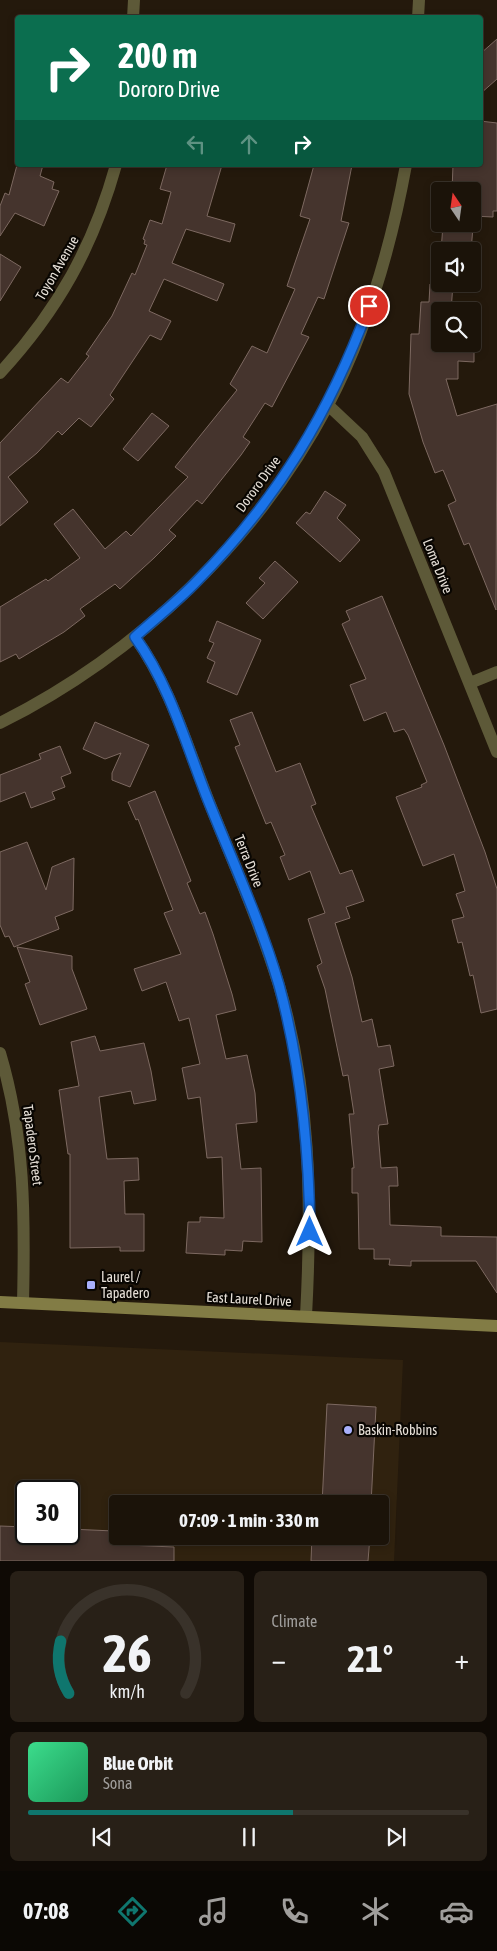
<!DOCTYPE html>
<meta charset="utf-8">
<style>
body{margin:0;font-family:"Asap Condensed",sans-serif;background:#282017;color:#f1f3f6;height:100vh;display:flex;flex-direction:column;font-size:19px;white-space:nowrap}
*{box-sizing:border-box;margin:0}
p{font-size:16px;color:#a09e9c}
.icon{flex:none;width:28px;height:28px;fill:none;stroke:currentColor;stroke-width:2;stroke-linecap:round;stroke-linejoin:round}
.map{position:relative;height:1561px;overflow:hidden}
.side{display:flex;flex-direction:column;gap:10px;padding:10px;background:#0f0a05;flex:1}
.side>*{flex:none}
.top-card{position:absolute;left:15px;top:15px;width:468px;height:152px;border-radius:5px;box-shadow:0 2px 8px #0003,0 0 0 1px #39322a;background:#0b6e4f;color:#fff;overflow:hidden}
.needle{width:32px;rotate:347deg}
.fabs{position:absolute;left:431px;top:182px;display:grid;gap:10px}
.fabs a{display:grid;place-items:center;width:50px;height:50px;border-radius:5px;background:#1b1309;box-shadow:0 2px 8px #0003,0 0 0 1px #39322a;font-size:25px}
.speed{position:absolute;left:15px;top:1480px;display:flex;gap:10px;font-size:25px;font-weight:700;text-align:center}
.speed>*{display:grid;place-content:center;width:65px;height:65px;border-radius:50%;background:#1b1309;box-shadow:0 2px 8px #0003,0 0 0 1px #39322a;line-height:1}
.speed .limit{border:2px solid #111;border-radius:8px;background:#fff;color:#111}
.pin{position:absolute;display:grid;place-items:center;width:42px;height:42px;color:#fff;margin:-21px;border:2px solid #fff;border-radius:50%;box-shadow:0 1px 5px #0007}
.me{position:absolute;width:55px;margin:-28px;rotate:0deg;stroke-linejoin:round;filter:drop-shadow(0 0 4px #0008)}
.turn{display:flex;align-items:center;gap:18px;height:105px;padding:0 20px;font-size:22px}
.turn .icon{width:65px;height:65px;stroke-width:2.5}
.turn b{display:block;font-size:35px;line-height:42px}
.lanes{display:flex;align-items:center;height:48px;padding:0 20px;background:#0003;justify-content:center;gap:25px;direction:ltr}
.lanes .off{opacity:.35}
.big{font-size:38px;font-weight:700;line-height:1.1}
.side .tile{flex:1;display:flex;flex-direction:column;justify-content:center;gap:8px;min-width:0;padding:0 18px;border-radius:8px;background:#282017}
.side .dial{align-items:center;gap:0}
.dial svg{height:130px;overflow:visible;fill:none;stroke:#39322a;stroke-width:7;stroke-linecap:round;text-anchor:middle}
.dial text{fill:#f1f3f6;stroke:none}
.song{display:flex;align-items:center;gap:15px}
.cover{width:60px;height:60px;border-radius:8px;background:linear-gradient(135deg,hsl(150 70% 55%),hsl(150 70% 35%))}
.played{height:5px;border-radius:2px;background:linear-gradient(90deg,#0f766e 60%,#39322a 60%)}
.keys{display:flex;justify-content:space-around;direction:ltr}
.heat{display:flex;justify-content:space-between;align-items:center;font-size:28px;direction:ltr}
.side .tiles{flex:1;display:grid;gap:10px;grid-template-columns:1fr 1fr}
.tile:last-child{grid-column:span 2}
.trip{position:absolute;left:109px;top:1495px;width:280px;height:50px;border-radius:5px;background:#1b1309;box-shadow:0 2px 8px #0003,0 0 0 1px #39322a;font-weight:700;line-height:50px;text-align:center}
.tabs{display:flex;height:80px;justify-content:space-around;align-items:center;background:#0b0804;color:#a09e9c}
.tabs .icon{width:35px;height:35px}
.tabs .selected{color:#0f766e}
.tabs b{font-size:22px;color:#f1f3f6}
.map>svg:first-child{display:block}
.built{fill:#30220f;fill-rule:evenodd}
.building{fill:#45342d;stroke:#7d6961}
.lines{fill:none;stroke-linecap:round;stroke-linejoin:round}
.minor{stroke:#5d5938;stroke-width:12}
.secondary{stroke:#827c45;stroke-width:12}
.route-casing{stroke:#114b97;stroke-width:12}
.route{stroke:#1a73e8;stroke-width:9}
.poi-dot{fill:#a9b0fc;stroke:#090602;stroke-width:2}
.labels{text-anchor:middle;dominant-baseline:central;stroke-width:4.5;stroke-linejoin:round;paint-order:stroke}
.street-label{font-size:14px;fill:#e7e0d8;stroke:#090602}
.poi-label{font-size:14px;fill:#e7e0d8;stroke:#090602;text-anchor:start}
</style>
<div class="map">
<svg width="497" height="1561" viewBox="0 0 497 1561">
<rect width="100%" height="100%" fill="#24190c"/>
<path class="built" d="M0 1342 403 1360 394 1561H0ZM26 1491H69V1534H26ZM118 1504H380V1536H118Z"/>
<path class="building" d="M497 39V79L480 94V54Z
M480 121 497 123V211H493V217L472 216V191H452L453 165H480Z
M17 165H43L40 176 54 182 52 189 59 191 44 226 15 213 0 236V206L5 193 9 195Z
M167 165H222L207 216 235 224 230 242 186 229 172 263 224 284 217 301 164 279 149 311 171 321 161 340 150 335 110 395 114 399 91 427 79 418 62 435 58 431 37 453 8 477 28 502 0 526V443L61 378 68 383 89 356 86 354 112 316 132 273 135 275 147 245 144 244 145 240 143 239 150 220 162 224 171 192 160 189Z
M314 165H352L341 221 349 223 324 299 318 297 301 334 309 337 272 407 265 403 243 437 250 442 241 455 202 504 197 500 169 530 176 536 154 558 120 589 115 584 80 609 85 616 64 632 19 659 16 654 0 662V607L46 579 48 581 80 558 54 524 73 509 105 549 126 531 131 536 188 477 175 467 237 390 230 384 252 346 267 353 295 289 287 286 310 219 300 216Z
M443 225 473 227 471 251H441Z
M0 254 21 267 0 301Z
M430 284H453L451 311H440V344H474V362L458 361V379H446L457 416 497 404 496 610 469 543 464 545 448 505 456 501 443 470 435 473 423 442 409 394 411 334H419L421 302H429Z
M152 413 169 426 138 461 123 449Z
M325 491 346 505 337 518 360 540 340 562 296 523 306 512 310 514Z
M275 561 298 582 263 619 246 603 265 583 259 578Z
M382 596 444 745 485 852 497 889V1009L481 1013 473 975 470 976 462 942 458 943 452 920 464 917 456 894 465 891 454 854 423 866 396 797 422 787 421 785 427 782 408 735 404 729 394 732 386 712 364 721 350 685 366 679 342 624 350 620 346 611Z
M217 621 261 640 237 695 207 682 215 662 207 658 214 643 209 641Z
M252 712 276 772 300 763 316 804 311 806 340 874 352 870 364 901 346 907 350 918 335 923 352 977 362 1022 372 1019 378 1047 390 1045 394 1066 379 1069 388 1124 379 1125 378 1132 381 1168 397 1167 398 1186H389L390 1225 441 1227V1236L497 1237V1293L476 1261H411V1266L389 1265 390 1259H374V1249H359L358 1193H352V1168H354L349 1114H354L348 1075 343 1076 325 989 317 966 322 963 308 919 325 913 310 871 289 880 280 857 285 855 271 822 266 824 235 747 240 745 230 720Z
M95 722 149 745 130 787 112 780V773L121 753 105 759 83 749Z
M60 746 71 773 61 777 65 787 52 792 55 799 31 808 25 792 0 802V775L41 759 39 754Z
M155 791 191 881 187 883 200 914 205 912 213 934 232 994 236 1010 216 1015 226 1059 247 1055 255 1093 257 1122 236 1124 241 1169 261 1168 262 1242 243 1241 242 1251 225 1250V1255L186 1253 188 1222H200V1217L224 1218 222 1157 207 1158 200 1097 188 1099 182 1068 200 1064 189 1018 179 1021 166 982 142 991 134 969 181 954 164 913 173 910 138 819 136 820 128 802Z
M27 842 46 890 52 867 74 858 73 910 55 917 59 929 14 947 9 936 5 937 0 925V852Z
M17 947 72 956V969L87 1009 40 1025 25 984 30 982Z
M95 1036 100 1051 144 1043 151 1071 156 1100 134 1104 131 1091 99 1097 107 1159 138 1158 139 1180 124 1181 125 1214H144V1251H120V1247L70 1248V1154H68L59 1090 79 1086 71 1042Z
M327 1404 376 1407 371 1504H322Z
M0 1526 26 1527V1534H69V1529L114 1531 127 1545 174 1547V1561H0Z
M312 1536H370L368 1561H311Z"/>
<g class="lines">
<path class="minor" d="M133 18 134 0
M418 18 419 0
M0 373C58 310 93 247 116 165
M328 405 362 437 384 472 497 752
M135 637C170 686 187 746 209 802 233 862 259 921 278 982 311 1091 312 1204 306 1316
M470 683 497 672
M0 723C138 654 256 541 328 405 367 330 391 247 406 165
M0 1053C25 1137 25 1216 23 1303"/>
<path class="secondary" d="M0 1302 497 1326"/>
</g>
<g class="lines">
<defs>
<path id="route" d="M310 1232C309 1148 301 1066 279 985 260 920 231 858 206 795 185 741 169 684 135 637 156 618 178 601 197 581 277 500 330 412 369 306"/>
</defs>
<use href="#route" class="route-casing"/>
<use href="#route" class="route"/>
</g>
<g class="poi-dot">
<rect x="86" y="1280" width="10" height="10" rx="2.5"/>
<circle cx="348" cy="1430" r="5"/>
</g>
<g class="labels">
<g class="street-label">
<text transform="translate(57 268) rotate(-60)">Toyon Avenue</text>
<text transform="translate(258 484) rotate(-54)">Dororo Drive</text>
<text transform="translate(438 566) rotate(68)">Loma Drive</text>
<text transform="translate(249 861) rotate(68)">Terra Drive</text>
<text transform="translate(33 1145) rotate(83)">Tapadero Street</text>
<text transform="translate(249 1299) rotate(3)">East Laurel Drive</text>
</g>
<g class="poi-label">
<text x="101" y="1277">Laurel /<tspan x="101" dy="16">Tapadero</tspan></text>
<text x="358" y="1430">Baskin-Robbins</text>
</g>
</g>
</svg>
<div class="fabs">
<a><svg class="needle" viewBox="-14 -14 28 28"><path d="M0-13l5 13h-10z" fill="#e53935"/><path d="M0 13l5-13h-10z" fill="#a09e9c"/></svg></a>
<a><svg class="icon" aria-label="sound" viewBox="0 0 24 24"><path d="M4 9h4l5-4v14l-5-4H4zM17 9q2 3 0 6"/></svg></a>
<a><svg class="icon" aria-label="search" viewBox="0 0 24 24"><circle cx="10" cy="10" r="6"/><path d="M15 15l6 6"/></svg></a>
</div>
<div class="speed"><div class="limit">30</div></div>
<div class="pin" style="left:369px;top:306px;background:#d93025"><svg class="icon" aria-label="arrive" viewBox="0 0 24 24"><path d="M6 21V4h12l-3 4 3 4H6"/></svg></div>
<svg class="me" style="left:310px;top:1232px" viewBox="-20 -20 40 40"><path d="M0-17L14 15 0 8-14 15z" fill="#1a73e8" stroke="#fff" stroke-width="4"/></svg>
<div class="trip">07:09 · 1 min · 330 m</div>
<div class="top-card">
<div class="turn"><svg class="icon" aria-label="right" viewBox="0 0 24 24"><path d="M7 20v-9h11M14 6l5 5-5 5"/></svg><div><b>200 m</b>Dororo Drive</div></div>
<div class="lanes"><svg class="icon off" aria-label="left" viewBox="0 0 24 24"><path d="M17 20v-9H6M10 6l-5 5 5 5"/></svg><svg class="icon off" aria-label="ahead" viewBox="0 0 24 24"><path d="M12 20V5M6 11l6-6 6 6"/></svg><svg class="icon" aria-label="right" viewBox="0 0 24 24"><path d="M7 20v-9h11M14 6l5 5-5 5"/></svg></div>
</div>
</div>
<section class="side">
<div class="tiles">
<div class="tile dial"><svg viewBox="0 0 100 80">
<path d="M14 69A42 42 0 1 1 86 69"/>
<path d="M14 69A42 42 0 0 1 9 37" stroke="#0f766e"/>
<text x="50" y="56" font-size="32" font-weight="700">26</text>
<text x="50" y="72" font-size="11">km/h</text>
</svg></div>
<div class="tile"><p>Climate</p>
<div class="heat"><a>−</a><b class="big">21°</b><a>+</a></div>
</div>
<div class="tile">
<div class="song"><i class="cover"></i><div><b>Blue Orbit</b><p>Sona</p></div></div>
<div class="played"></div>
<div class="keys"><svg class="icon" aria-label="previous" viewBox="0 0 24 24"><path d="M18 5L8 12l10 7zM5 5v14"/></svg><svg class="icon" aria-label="pause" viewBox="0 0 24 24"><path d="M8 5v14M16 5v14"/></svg><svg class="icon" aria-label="next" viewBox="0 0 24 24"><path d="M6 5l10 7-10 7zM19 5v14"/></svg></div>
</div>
</div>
</section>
<nav class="tabs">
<b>07:08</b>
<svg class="icon selected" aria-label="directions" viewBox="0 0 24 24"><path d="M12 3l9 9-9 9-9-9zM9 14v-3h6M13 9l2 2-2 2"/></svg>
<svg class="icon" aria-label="music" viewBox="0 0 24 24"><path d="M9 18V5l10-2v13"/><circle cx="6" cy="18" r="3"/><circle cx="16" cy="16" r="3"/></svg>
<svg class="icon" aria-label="phone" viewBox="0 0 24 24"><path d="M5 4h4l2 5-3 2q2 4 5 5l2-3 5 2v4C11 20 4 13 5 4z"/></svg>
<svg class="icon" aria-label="climate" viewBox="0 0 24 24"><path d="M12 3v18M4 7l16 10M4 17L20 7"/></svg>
<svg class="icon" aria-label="car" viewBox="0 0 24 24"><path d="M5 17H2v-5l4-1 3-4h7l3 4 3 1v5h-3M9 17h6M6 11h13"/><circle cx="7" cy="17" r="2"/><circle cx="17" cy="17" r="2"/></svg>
</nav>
